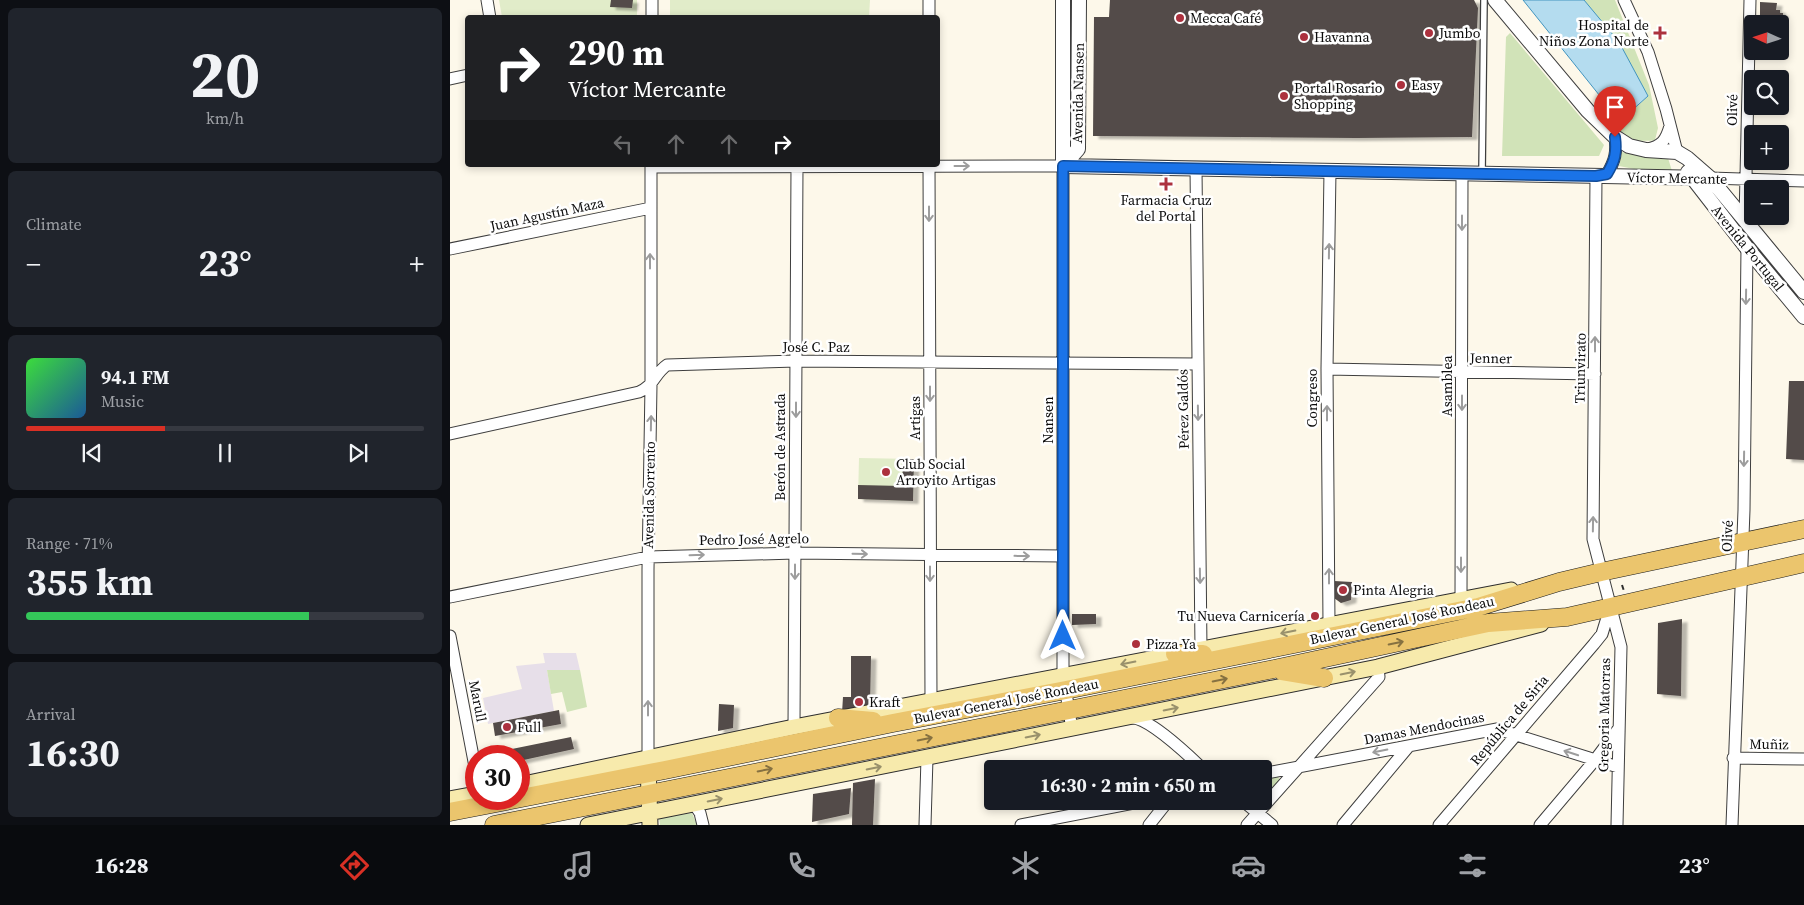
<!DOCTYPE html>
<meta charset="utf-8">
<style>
body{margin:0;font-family:"Source Serif 4",serif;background:#20242c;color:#f1f3f6;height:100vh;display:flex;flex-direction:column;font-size:19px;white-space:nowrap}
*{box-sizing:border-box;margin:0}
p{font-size:16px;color:#9ea1a6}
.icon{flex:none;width:28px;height:28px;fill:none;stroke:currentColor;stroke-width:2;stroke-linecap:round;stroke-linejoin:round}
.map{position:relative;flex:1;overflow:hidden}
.drawer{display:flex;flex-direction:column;gap:8px;padding:8px;background:#0d0f14;width:450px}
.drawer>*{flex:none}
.banner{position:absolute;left:15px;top:15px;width:475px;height:152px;border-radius:5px;box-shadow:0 2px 8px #0003;background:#202124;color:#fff;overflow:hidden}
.needle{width:32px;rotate:273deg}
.controls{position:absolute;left:1294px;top:15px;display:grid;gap:10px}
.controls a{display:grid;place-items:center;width:45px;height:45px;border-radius:5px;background:#171b24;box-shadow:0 2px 8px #0003;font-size:25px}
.speed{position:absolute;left:15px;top:745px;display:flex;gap:10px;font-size:25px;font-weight:700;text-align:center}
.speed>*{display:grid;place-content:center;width:65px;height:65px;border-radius:50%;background:#171b24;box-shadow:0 2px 8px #0003;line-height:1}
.speed .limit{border:8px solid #d22;background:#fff;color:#111}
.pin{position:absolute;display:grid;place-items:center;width:42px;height:42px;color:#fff;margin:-51px -21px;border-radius:50% 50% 50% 0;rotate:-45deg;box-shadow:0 0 5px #0007}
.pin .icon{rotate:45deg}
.me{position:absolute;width:55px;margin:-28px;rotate:0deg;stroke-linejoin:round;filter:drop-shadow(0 0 4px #0008)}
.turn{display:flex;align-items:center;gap:18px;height:105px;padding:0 20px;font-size:22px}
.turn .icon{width:65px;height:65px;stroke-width:2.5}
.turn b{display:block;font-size:35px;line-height:42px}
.lanes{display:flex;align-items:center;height:48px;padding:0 20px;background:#0003;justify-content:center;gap:25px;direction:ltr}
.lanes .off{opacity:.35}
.big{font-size:38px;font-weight:700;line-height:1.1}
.drawer .tile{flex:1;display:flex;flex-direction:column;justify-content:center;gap:8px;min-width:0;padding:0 18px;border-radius:8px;background:#20242c}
.drawer .dial{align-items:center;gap:0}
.dial b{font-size:65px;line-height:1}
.song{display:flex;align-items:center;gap:15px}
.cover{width:60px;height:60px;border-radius:8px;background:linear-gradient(135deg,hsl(120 70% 55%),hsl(210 70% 35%))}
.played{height:5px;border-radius:2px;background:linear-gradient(90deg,#d93025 35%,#363941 35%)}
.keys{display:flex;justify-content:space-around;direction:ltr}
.heat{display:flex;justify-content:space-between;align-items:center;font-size:28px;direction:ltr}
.charge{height:8px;border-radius:4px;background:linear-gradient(90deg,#34c759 71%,#363941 0)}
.trip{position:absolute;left:534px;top:760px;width:288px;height:50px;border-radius:5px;background:#171b24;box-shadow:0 2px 8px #0003;font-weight:700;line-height:50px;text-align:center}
.menu{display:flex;height:80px;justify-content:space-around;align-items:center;background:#090b0e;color:#9ea1a6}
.menu .icon{width:35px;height:35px}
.menu .current{color:#d93025}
.menu b{font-size:22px;color:#f1f3f6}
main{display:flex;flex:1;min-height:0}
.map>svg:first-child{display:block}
.industrial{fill:#e7dfe9}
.green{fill:#d1e3b8}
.pitch{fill:#e1ecc9}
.water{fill:#b4dcef;stroke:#4294bf}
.building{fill:#524b48;filter:url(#shadow)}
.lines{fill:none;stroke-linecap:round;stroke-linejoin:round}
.service-casing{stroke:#3e3e3e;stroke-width:8}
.minor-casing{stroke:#3e3e3e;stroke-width:13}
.tertiary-casing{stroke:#3e3e3e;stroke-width:16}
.secondary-casing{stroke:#2d2d2d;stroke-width:17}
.primary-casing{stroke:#1c1c1c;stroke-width:19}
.path{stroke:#2d2d2d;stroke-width:2;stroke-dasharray:5 2.5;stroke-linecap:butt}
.service{stroke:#fff;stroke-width:5.5}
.minor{stroke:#fff;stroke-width:11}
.tertiary{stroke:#fff;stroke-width:14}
.secondary{stroke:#f7eaac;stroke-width:15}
.primary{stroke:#ebc56d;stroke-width:18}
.oneway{stroke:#9d9d9d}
.oneway2{stroke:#99916c}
.oneway3{stroke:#867141}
.route-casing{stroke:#114b97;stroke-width:12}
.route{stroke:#1a73e8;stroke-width:9}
.poi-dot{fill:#ac313e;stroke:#fff;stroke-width:2}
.labels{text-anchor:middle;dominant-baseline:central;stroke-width:5;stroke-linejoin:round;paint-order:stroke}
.poi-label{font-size:14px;fill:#0b0b0b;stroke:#fff;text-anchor:start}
.street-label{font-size:14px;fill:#0b0b0b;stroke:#fff}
</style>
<main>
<section class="drawer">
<div class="tile dial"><b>20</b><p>km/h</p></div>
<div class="tile"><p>Climate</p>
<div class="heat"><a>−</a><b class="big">23°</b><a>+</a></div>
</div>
<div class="tile">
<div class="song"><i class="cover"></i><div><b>94.1 FM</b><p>Music</p></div></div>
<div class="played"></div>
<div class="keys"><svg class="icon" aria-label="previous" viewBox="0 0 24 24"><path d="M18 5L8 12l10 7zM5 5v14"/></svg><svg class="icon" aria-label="pause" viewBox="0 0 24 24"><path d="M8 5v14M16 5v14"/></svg><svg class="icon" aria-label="next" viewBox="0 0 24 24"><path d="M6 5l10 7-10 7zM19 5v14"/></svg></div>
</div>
<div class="tile"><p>Range · 71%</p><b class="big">355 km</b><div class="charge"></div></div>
<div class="tile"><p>Arrival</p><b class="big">16:30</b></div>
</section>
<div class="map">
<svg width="1354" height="825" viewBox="0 0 1354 825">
<defs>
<filter id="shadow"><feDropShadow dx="5.5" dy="3" stdDeviation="1" flood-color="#0004"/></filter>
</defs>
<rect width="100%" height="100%" fill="#fdf8ea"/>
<path class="industrial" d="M93 653H126L130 670H97L104 711 38 724 33 698 72 689 66 666 95 663Z"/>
<path class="green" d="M1134 0H1165L1199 85 1208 128 1205 140C1186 143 1178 138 1163 128L1198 96Z
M1060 33 1154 145 1149 156H1052L1056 37Z
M1172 152 1198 158H1218L1222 171 1189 170 1169 166Z
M97 670H130L137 707 117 712 112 692 101 694Z
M827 775 830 780 813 800V778Z
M242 813 247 825H210L209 818Z"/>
<path class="pitch" d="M49 0H187V17H52Z
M220 0H420L419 17H220Z
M409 458 464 459 463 501 408 499Z"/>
<path class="water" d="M1073 0H1134L1169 42 1198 96 1170 121Z"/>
<path class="building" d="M161 0H183L182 8 160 7Z
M660 0H1024L1028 8 1022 137 906 138 643 136 644 17H659Z
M1310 2 1327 3 1326 10H1330V13H1333V16H1330V20H1326V24H1310Z
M1339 381H1354V460L1336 459Z
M453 459H464L463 501 408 499V485L452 486Z
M884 581 902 582 901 600 891 603 884 598Z
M622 614H646V624L622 625Z
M1232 619 1231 696 1207 694 1208 623Z
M401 656H421L420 706 392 713 393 697H401Z
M269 704 284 705 283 728 268 731Z
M109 710 111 724 45 736 43 723Z
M121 737 124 749 69 761V756H53L52 751Z
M425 779 423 825H402L403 783Z
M401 788 399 814 362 822 363 794Z"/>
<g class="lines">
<defs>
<path id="service" d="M1032 174 1034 0"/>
<path id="minor" d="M37 0 40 18
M479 0V18
M1174 0 1198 52 1216 109 1227 152
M202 18V0
M0 79 18 75
M1165 137C1167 152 1165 161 1157 174L1146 177 1143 539 1171 647 1167 825
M1197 149C1212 146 1216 140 1220 126
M479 165 481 701
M201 167 613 166V675L622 729
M746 168 751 649
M1260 178 1354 181
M1295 220 1300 0
M0 249 201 208
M877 369 1145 374
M0 434 189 392C204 386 204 374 217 365L346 361 748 364
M0 597 198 557 345 553 613 556
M1011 599 1012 174
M879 624 877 369 880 171
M0 636 26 772
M679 718C697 715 739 756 753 769
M344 727 347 167
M198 757V570L201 385V165
M1283 758 1354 759
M812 774 1047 729 1168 767
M793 801 822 825
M244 804 250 813 253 825
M475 825 477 758
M571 825 694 801
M699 825 718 801
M797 825 929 677 928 667
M893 825 959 746
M989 825 1144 644 1152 634 1160 608
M1090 825 1145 760 1169 728
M1282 825 1294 510 1297 248"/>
<path id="tertiary" d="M1045 0 1138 111 1165 137 1179 146 1196 150 1227 152 1237 158 1260 178 1354 292
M613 166 1260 178
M613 166 628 149 629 0
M613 166V0
M1238 172 1297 248 1354 317"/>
<path id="secondary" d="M198 764 200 825
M69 785 344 727 1061 590
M0 799 26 794
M138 825 928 667 1091 624"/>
<path id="primary" d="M725 654H753
M832 671 874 678
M388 718 423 721
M0 812 215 770 443 723 616 690 1028 607 1109 582 1151 572 1354 529
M44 825 824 669 1038 623 1117 617 1354 563"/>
</defs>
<use href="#service" class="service-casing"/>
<use href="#minor" class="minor-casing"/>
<use href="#tertiary" class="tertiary-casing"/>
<use href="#secondary" class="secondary-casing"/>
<use href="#primary" class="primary-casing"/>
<path class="path" d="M1172 585 1174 591"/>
<use href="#service" class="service"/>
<use href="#minor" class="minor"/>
<use href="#tertiary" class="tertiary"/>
<use href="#secondary" class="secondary"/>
<use href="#primary" class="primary"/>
</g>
<defs><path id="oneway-shaft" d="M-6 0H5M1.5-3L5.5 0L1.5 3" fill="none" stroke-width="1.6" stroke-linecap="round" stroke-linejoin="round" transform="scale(1.25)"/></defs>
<g class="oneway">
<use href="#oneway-shaft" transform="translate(512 166)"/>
<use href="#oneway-shaft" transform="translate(479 214) rotate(90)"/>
<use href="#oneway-shaft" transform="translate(1012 223) rotate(90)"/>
<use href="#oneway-shaft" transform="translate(879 251) rotate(-89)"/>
<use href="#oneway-shaft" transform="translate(200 261) rotate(-90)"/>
<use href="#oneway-shaft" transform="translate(1296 297) rotate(91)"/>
<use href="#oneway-shaft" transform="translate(1145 344) rotate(-90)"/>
<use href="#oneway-shaft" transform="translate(480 394) rotate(90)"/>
<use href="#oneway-shaft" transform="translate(1012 403) rotate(90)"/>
<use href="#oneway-shaft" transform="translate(346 410) rotate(90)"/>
<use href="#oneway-shaft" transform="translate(748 413) rotate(89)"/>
<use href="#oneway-shaft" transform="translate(877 413) rotate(-90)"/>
<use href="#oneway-shaft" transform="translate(201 423) rotate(-89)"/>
<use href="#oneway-shaft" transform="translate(1294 459) rotate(91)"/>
<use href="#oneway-shaft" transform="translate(1143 524) rotate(-89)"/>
<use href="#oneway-shaft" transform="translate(410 554) rotate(1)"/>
<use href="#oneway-shaft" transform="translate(247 555) rotate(-2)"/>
<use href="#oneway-shaft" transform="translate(572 556) rotate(1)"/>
<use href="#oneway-shaft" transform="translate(1011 565) rotate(90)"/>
<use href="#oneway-shaft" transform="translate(345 572) rotate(90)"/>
<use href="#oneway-shaft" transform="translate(480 574) rotate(90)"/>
<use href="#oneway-shaft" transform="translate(750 576) rotate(89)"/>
<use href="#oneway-shaft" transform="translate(879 576) rotate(-90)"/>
<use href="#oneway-shaft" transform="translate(198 708) rotate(-90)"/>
<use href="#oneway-shaft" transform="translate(930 751) rotate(169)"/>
<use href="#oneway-shaft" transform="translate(1121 753) rotate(-162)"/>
</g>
<g class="oneway2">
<use href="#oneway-shaft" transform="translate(838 632) rotate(169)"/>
<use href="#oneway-shaft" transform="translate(678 663) rotate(169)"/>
<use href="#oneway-shaft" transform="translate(898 673) rotate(-11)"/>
<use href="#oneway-shaft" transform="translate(721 709) rotate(-11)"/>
<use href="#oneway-shaft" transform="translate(583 736) rotate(-11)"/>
<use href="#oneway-shaft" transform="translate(424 768) rotate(-11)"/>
<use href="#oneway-shaft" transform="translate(265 800) rotate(-11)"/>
</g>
<g class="oneway3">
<use href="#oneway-shaft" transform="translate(946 643) rotate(-12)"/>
<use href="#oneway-shaft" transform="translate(770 680) rotate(-11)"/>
<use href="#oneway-shaft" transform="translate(475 739) rotate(-11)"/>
<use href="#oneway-shaft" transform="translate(315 770) rotate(-11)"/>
</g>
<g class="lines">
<defs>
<path id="route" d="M613 636V166L1146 176 1157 174C1165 161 1167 152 1165 137"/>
</defs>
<use href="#route" class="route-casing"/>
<use href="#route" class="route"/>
</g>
<g class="poi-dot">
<circle cx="730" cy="18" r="5"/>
<circle cx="979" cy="33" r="5"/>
<path d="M1207.5 25.5h5v5h5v5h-5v5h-5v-5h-5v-5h5z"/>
<circle cx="854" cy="37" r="5"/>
<circle cx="951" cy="85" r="5"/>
<circle cx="834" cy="96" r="5"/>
<path d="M713.5 176.5h5v5h5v5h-5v5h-5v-5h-5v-5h5z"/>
<circle cx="436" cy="472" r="5"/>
<circle cx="893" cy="590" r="5"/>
<circle cx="865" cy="616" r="5"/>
<circle cx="686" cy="644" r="5"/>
<circle cx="409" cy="702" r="5"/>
<circle cx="57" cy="727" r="5"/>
</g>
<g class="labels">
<g class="poi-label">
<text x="740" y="18">Mecca Café</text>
<text x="1199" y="25" text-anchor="end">Hospital de<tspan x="1199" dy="16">Niños Zona Norte</tspan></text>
<text x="989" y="33">Jumbo</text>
<text x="864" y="37">Havanna</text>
<text x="961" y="85">Easy</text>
<text x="844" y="88">Portal Rosario<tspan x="844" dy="16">Shopping</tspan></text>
<text x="716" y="200" text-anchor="middle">Farmacia Cruz<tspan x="716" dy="16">del Portal</tspan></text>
<text x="446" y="464">Club Social<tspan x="446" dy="16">Arroyito Artigas</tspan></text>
<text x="903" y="590">Pinta Alegria</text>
<text x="855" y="616" text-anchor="end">Tu Nueva Carnicería</text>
<text x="696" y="644">Pizza Ya</text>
<text x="419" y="702">Kraft</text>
<text x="67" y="727">Full</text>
</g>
<g class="street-label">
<text transform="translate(628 93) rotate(-89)">Avenida Nansen</text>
<text transform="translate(1282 110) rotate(-89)">Olivé</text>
<text transform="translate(1227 178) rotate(1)">Víctor Mercante</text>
<text transform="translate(97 214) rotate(-12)">Juan Agustín Maza</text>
<text transform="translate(1298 248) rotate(51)">Avenida Portugal</text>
<text x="366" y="347">José C. Paz</text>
<text transform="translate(1041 358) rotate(1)">Jenner</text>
<text transform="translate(1130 368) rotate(-89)">Triunvirato</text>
<text transform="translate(997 386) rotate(-90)">Asamblea</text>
<text transform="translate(862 398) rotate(-90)">Congreso</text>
<text transform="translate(733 409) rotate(-91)">Pérez Galdós</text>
<text transform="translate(465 418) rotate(-90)">Artigas</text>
<text transform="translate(598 420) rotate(-90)">Nansen</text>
<text transform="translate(330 447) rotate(-90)">Berón de Astrada</text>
<text transform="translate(199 495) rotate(-89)">Avenida Sorrento</text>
<text transform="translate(1277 536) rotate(-87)">Olivé</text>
<text transform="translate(304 539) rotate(-1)">Pedro José Agrelo</text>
<text transform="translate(952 620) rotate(-12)">Bulevar General José Rondeau</text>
<text transform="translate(28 701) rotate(79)">Marull</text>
<text transform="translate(556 701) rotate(-11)">Bulevar General José Rondeau</text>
<text transform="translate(1154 715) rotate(-89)">Gregoria Matorras</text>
<text transform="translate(1059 720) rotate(-50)">República de Siria</text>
<text transform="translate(974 728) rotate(-11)">Damas Mendocinas</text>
<text transform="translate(1319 744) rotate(1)">Muñiz</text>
</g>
</g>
</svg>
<div class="controls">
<a><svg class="needle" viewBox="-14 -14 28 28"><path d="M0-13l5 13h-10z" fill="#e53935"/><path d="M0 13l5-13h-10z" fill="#9ea1a6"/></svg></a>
<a><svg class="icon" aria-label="search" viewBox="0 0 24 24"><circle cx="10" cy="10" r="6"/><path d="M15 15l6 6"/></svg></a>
<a>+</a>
<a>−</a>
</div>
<div class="speed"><div class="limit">30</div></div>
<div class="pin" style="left:1165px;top:137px;background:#d93025"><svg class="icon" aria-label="arrive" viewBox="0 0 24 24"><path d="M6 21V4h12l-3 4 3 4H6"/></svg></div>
<svg class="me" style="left:613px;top:636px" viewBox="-20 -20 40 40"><path d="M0-17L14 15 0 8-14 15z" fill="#1a73e8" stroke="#fff" stroke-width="4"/></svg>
<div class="trip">16:30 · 2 min · 650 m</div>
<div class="banner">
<div class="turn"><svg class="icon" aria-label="right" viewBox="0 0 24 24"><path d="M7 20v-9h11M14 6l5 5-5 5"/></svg><div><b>290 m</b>Víctor Mercante</div></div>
<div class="lanes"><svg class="icon off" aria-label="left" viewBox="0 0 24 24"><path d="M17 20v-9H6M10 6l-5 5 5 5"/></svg><svg class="icon off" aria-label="ahead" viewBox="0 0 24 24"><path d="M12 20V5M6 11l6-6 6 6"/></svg><svg class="icon off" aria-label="ahead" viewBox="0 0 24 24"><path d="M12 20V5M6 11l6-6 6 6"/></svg><svg class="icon" aria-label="right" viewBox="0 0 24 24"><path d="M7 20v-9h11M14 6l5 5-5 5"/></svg></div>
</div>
</div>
</main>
<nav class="menu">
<b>16:28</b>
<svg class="icon current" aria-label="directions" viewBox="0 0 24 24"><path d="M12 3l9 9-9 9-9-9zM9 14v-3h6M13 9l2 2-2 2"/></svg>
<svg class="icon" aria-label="music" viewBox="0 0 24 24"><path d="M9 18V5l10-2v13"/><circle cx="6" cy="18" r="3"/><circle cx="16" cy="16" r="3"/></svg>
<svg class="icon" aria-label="phone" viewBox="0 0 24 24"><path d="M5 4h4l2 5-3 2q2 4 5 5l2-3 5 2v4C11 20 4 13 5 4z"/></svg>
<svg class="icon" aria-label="climate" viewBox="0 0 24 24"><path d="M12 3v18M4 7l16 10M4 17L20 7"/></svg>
<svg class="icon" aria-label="car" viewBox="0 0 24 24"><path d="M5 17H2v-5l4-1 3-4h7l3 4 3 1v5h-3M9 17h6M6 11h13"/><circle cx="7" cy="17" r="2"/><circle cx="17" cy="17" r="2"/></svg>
<svg class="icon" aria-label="filters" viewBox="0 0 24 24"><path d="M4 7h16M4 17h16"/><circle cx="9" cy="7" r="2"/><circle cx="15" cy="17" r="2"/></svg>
<b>23°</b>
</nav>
